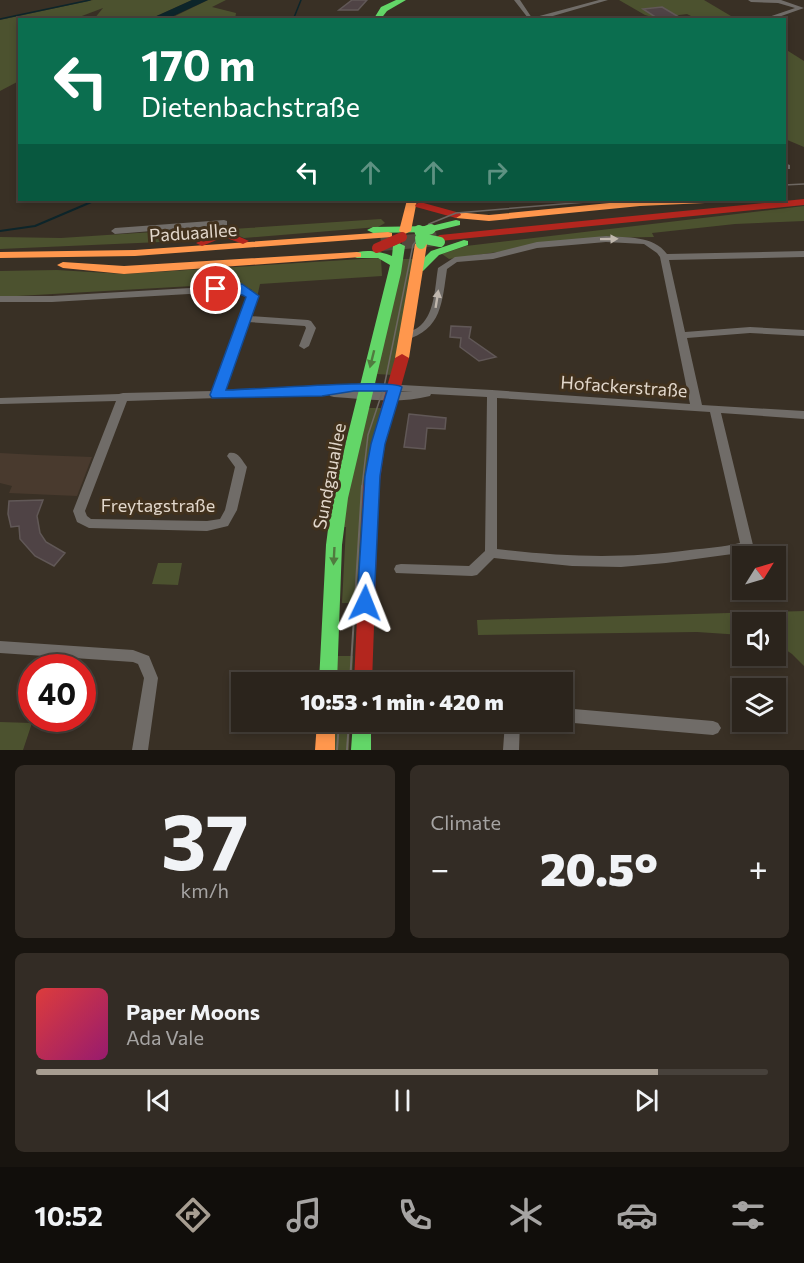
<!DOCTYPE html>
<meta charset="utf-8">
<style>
body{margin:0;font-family:Commissioner,sans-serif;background:#332c25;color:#f1f3f6;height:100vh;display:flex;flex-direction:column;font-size:22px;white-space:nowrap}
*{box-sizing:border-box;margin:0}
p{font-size:20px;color:#a6a4a3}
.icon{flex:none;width:33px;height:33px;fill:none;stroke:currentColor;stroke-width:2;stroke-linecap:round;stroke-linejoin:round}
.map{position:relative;height:750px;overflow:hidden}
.panel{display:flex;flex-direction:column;gap:15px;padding:15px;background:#18140f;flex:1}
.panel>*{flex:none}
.banner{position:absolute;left:18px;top:18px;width:768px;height:183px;border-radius:0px;box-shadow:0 3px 9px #0003,0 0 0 2px #47413b;background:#0b6e4f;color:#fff;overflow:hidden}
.needle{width:39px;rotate:53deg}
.fabs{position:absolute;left:732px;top:546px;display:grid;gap:12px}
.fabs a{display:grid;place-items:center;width:54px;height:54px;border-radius:0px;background:#2b241c;box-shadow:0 3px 9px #0003,0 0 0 2px #47413b;font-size:30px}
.speed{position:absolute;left:18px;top:654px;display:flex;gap:12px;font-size:30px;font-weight:700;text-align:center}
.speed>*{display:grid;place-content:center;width:78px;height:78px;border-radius:50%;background:#2b241c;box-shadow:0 3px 9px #0003,0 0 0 2px #47413b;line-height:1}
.speed .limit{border:9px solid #d22;background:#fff;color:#111}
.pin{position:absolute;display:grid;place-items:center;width:51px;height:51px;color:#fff;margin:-26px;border:3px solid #fff;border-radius:50%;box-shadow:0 2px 6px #0007}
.me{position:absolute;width:66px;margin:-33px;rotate:2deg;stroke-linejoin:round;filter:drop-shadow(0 0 4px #0008)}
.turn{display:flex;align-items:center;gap:21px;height:126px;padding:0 24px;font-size:27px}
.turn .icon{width:78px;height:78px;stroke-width:2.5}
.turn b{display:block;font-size:42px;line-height:51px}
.lanes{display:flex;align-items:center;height:57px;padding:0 24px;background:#0003;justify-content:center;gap:30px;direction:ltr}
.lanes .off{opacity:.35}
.big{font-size:45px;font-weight:800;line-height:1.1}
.panel .widget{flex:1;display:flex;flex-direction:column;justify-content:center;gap:9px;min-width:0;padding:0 21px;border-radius:9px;background:#332c25}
.panel .dial{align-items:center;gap:0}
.dial b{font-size:78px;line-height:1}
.song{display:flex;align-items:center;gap:18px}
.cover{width:72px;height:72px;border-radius:9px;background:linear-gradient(135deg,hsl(0 70% 55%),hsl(320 70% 35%))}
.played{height:6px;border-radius:3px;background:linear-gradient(90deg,#a79d91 85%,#47413b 85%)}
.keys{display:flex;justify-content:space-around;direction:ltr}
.heat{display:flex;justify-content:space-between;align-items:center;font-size:33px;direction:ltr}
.panel .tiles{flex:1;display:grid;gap:15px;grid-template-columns:1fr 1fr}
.widget:last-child{grid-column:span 2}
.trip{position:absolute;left:231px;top:672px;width:342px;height:60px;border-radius:0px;background:#2b241c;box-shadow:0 3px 9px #0003,0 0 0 2px #47413b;font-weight:800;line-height:60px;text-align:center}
.tabs{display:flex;height:96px;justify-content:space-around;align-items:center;background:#110e0b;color:#a6a4a3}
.tabs .icon{width:42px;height:42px}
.tabs .current{color:#a79d91}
.tabs b{font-size:27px;color:#f1f3f6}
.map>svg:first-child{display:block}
.education{fill:#493a2e}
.green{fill:#4c522f}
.water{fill:#0d252a}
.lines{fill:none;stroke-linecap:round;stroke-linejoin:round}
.stream-far1{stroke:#0d252a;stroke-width:1.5}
.stream{stroke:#0d252a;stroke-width:2}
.building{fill:#4f4345;stroke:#615857;stroke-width:1.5}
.highway-tunnel{stroke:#52493e;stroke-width:14;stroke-dasharray:14 7;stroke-linecap:butt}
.street{fill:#706c68;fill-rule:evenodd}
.fast{fill:#63d668;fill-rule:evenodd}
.slow{fill:#ff974d;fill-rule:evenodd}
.jam{fill:#b3261e;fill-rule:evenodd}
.tram-far1{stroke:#6e6862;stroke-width:1.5}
.tram{stroke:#6e6862;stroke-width:2}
.fast-bridge{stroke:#63d668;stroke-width:10}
.jam-bridge{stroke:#b3261e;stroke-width:10}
.oneway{fill:#c0b7ad}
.oneway2{fill:#507b3f}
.route{fill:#1a73e8;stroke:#114b97;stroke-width:1.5}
.labels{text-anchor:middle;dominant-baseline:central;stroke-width:6;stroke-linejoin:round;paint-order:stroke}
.street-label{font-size:18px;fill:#e2d7cb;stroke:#41311d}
</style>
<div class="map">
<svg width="804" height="750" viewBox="0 0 804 750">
<rect width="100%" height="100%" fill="#393025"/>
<path class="education" d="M0 453 37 455 92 457 77 496 9 493 12 486 0 483Z"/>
<path class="green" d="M93 0H192L150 19H94L103 8 74 19 20 20 19 81 0 91V20Z
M208 0H226L212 7 236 13 235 19 167 20Z
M619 0H704L736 19H697L687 14 656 18 645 15Z
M785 49 804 61V147L785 139Z
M804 206V221L735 224 652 233 654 237 594 238 449 259 442 254 466 246Z
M381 219 385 223 378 227 244 238 229 232 232 229Z
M214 228 218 232 207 240 0 249V237L61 238Z
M377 258 381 259 382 276 260 284 255 307H252L256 298 251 289 228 284 0 297V271L57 270 124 274Z
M402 259H415L394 375 376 374Z
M366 408H384L361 603H342L346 527H340Z
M158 563H182L178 585 152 584Z
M804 611V666L792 654 776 643V622H742V635L697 632 478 635 477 620Z
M335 656H353L352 682H334Z
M0 722 32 723 23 750H0Z
M333 722H350L349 750H331Z"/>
<path class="water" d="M192 0H208L167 19H150Z"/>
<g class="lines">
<path class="stream-far1" d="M0 19 90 0
M293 20 301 0"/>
<path class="stream" d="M0 231 35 226 96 200"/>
</g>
<path class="building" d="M352 0H367L358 10H339Z
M662 7 684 20H660L643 9Z
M451 326 471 327 469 338 496 357 479 361 460 347 461 338 450 337Z
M409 414 446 418 445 429 427 428 425 449 404 447Z
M43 500 37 516 40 533 46 542 65 553 54 566 35 556 20 539 19 526 11 527 8 514 9 501Z"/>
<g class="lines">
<path class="highway-tunnel" d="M381 244 438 239"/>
<path class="street" d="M514 0H520L532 18 599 0H608L539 20 528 18Z
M748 0H781L804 8 770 20H760L795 8 778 3 751 2Z
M784 163 790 165V169H784Z
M199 200H242L238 202H203Z
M377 200H422L418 202H381Z
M224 220 227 221V225L115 234 111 231 115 228Z
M606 236C627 238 653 235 667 254L804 251V257L669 260 685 332 750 327 804 330V336L750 333 687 338 702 405 804 411V419L721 413 753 545C748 553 735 554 725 555L666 563 621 567 572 566 494 558 477 575 472 576 396 573 394 569 396 565 401 564 469 566 485 551 487 397 431 394 430 396C399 404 365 399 334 397L330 396 329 393 306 395 127 401 85 511 87 516 91 519 207 521 220 519 225 510 235 467 227 456 229 453C238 451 242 460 247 467L237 510 228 526 207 531 89 528 77 522 73 511 116 401 0 404V398L119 394 123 393 213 391 248 297 240 291 52 302H0V296H52L242 285 258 296 250 316 308 320 311 321 316 328 309 346 304 349 299 346 306 328 305 326 248 322 224 391 306 389 366 383 492 390 690 404 660 257 657 253 644 244 606 242 537 248 493 259 457 262 447 269C442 302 442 330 405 340L400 337C406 332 415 331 421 325 435 312 435 286 438 268L455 257 493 253 537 242ZM366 389 413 392 348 391ZM497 398 710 412 740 543C724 547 707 548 690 550 622 559 565 557 497 549Z
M0 641 133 650 149 656 158 678 148 750H132L144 678 138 664 133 662 0 653Z
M562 708 713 721 718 723 721 728 718 733 713 735 562 722Z
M505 722H520L519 750H503Z"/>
<path class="fast" d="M396 0H406L387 11 380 20H373L381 7Z
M456 220 460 221V225L431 232 373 233 367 230 373 227 431 226Z
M464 240 468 241V245L439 255 423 271H415L413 269 431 251Z
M399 243 405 246 401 273 348 498 342 545 337 682H319L326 545 332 498 390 265 378 258H357L351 255C361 248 381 251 392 256L393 246Z
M353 722H371V750H351Z"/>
<path class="slow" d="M407 200H417L411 231 405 234 399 231Z
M640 200H710L705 203 640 206 489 221 456 218 451 215 456 212 489 215Z
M388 232 392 233V237L135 256 0 258V252L135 250Z
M421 241 427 244 409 358 402 362 395 358 415 244Z
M357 252 361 253V257L124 274 63 268 57 265 63 262 124 266Z
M317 722H335V750H315Z"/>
<path class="jam" d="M804 199V205L440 241 434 238 440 235Z
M420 202 460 213 461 215 456 218 416 207 415 205Z
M224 230 249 241 243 244 224 237 202 246 196 243Z
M402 354 409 358 385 444 379 488 372 682H354L363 488 371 444 395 358Z"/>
<path class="tram-far1" d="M784 185 804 184
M362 487 368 435 384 387 413 245 429 224 456 213 610 200"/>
<path class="tram" d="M350 682 362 486
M337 750 339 722
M347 750 349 722"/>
<path class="fast-bridge" d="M419 230 420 233 431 229
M421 244 420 238 440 242"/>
<path class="jam-bridge" d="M377 248 402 237"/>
</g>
<defs><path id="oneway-solid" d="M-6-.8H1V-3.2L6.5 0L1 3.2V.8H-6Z" transform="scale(1.5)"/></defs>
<g class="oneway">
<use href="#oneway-solid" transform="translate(609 239) rotate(-1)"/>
<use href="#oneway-solid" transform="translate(437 299) rotate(-81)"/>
</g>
<g class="oneway2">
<use href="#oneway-solid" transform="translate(372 359) rotate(104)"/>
<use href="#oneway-solid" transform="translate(334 556) rotate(93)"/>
</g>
<path class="route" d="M242 284 259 296 226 390C250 390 393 378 402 387L385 444 380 476 374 603 372 608H359L357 603 365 476 371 444 387 391H354L322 396 212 398 210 395 246 297C235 289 220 297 210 289L216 286Z"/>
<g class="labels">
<g class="street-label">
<text transform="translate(193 232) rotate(-4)">Paduaallee</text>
<text transform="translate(624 386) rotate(4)">Hofackerstraße</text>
<text transform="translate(329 476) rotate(-79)">Sundgauallee</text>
<text x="158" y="505">Freytagstraße</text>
</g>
</g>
</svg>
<div class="fabs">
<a><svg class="needle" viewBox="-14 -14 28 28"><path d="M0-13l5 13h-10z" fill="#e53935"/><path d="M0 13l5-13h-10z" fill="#a6a4a3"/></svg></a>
<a><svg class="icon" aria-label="sound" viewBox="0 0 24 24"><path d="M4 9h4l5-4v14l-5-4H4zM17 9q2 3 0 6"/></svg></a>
<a><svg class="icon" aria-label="layers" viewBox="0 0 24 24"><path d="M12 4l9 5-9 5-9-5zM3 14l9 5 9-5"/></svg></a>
</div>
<div class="speed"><div class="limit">40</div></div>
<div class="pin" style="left:216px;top:289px;background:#d93025"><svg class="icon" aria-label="arrive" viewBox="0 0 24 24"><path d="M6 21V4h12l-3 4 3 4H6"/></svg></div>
<svg class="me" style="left:365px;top:603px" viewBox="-20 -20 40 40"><path d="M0-17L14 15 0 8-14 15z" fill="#1a73e8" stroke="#fff" stroke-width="4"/></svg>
<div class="trip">10:53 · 1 min · 420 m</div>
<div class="banner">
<div class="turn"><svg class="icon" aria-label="left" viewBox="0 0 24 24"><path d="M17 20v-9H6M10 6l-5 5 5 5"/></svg><div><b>170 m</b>Dietenbachstraße</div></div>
<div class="lanes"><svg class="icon" aria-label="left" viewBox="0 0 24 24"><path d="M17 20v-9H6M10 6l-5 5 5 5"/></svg><svg class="icon off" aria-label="ahead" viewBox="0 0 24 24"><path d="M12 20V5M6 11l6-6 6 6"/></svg><svg class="icon off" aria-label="ahead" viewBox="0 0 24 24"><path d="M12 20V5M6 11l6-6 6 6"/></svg><svg class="icon off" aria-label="right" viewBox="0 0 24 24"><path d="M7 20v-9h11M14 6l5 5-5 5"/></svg></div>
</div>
</div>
<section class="panel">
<div class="tiles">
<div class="widget dial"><b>37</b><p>km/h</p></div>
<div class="widget"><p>Climate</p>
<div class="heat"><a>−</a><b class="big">20.5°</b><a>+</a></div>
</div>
<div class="widget">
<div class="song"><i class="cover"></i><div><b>Paper Moons</b><p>Ada Vale</p></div></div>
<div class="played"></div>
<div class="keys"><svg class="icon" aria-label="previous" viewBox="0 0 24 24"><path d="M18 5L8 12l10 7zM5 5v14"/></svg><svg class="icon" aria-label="pause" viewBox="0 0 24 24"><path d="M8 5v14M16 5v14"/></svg><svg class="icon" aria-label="next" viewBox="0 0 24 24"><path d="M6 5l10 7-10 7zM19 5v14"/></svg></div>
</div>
</div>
</section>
<nav class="tabs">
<b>10:52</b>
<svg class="icon current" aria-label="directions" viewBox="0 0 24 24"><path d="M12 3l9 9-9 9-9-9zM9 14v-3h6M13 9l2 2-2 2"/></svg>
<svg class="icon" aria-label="music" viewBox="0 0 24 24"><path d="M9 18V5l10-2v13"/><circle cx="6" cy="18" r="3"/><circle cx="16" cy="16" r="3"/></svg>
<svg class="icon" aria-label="phone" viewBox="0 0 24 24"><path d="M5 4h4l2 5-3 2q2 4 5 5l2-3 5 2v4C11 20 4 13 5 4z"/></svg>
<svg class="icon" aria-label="climate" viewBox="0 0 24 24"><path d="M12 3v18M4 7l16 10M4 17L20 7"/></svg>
<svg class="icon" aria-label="car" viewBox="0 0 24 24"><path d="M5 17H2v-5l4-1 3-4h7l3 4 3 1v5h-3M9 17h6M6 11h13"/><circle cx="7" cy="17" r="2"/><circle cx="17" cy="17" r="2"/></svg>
<svg class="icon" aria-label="filters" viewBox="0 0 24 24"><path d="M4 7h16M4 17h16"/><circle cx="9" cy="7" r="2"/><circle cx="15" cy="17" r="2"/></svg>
</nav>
